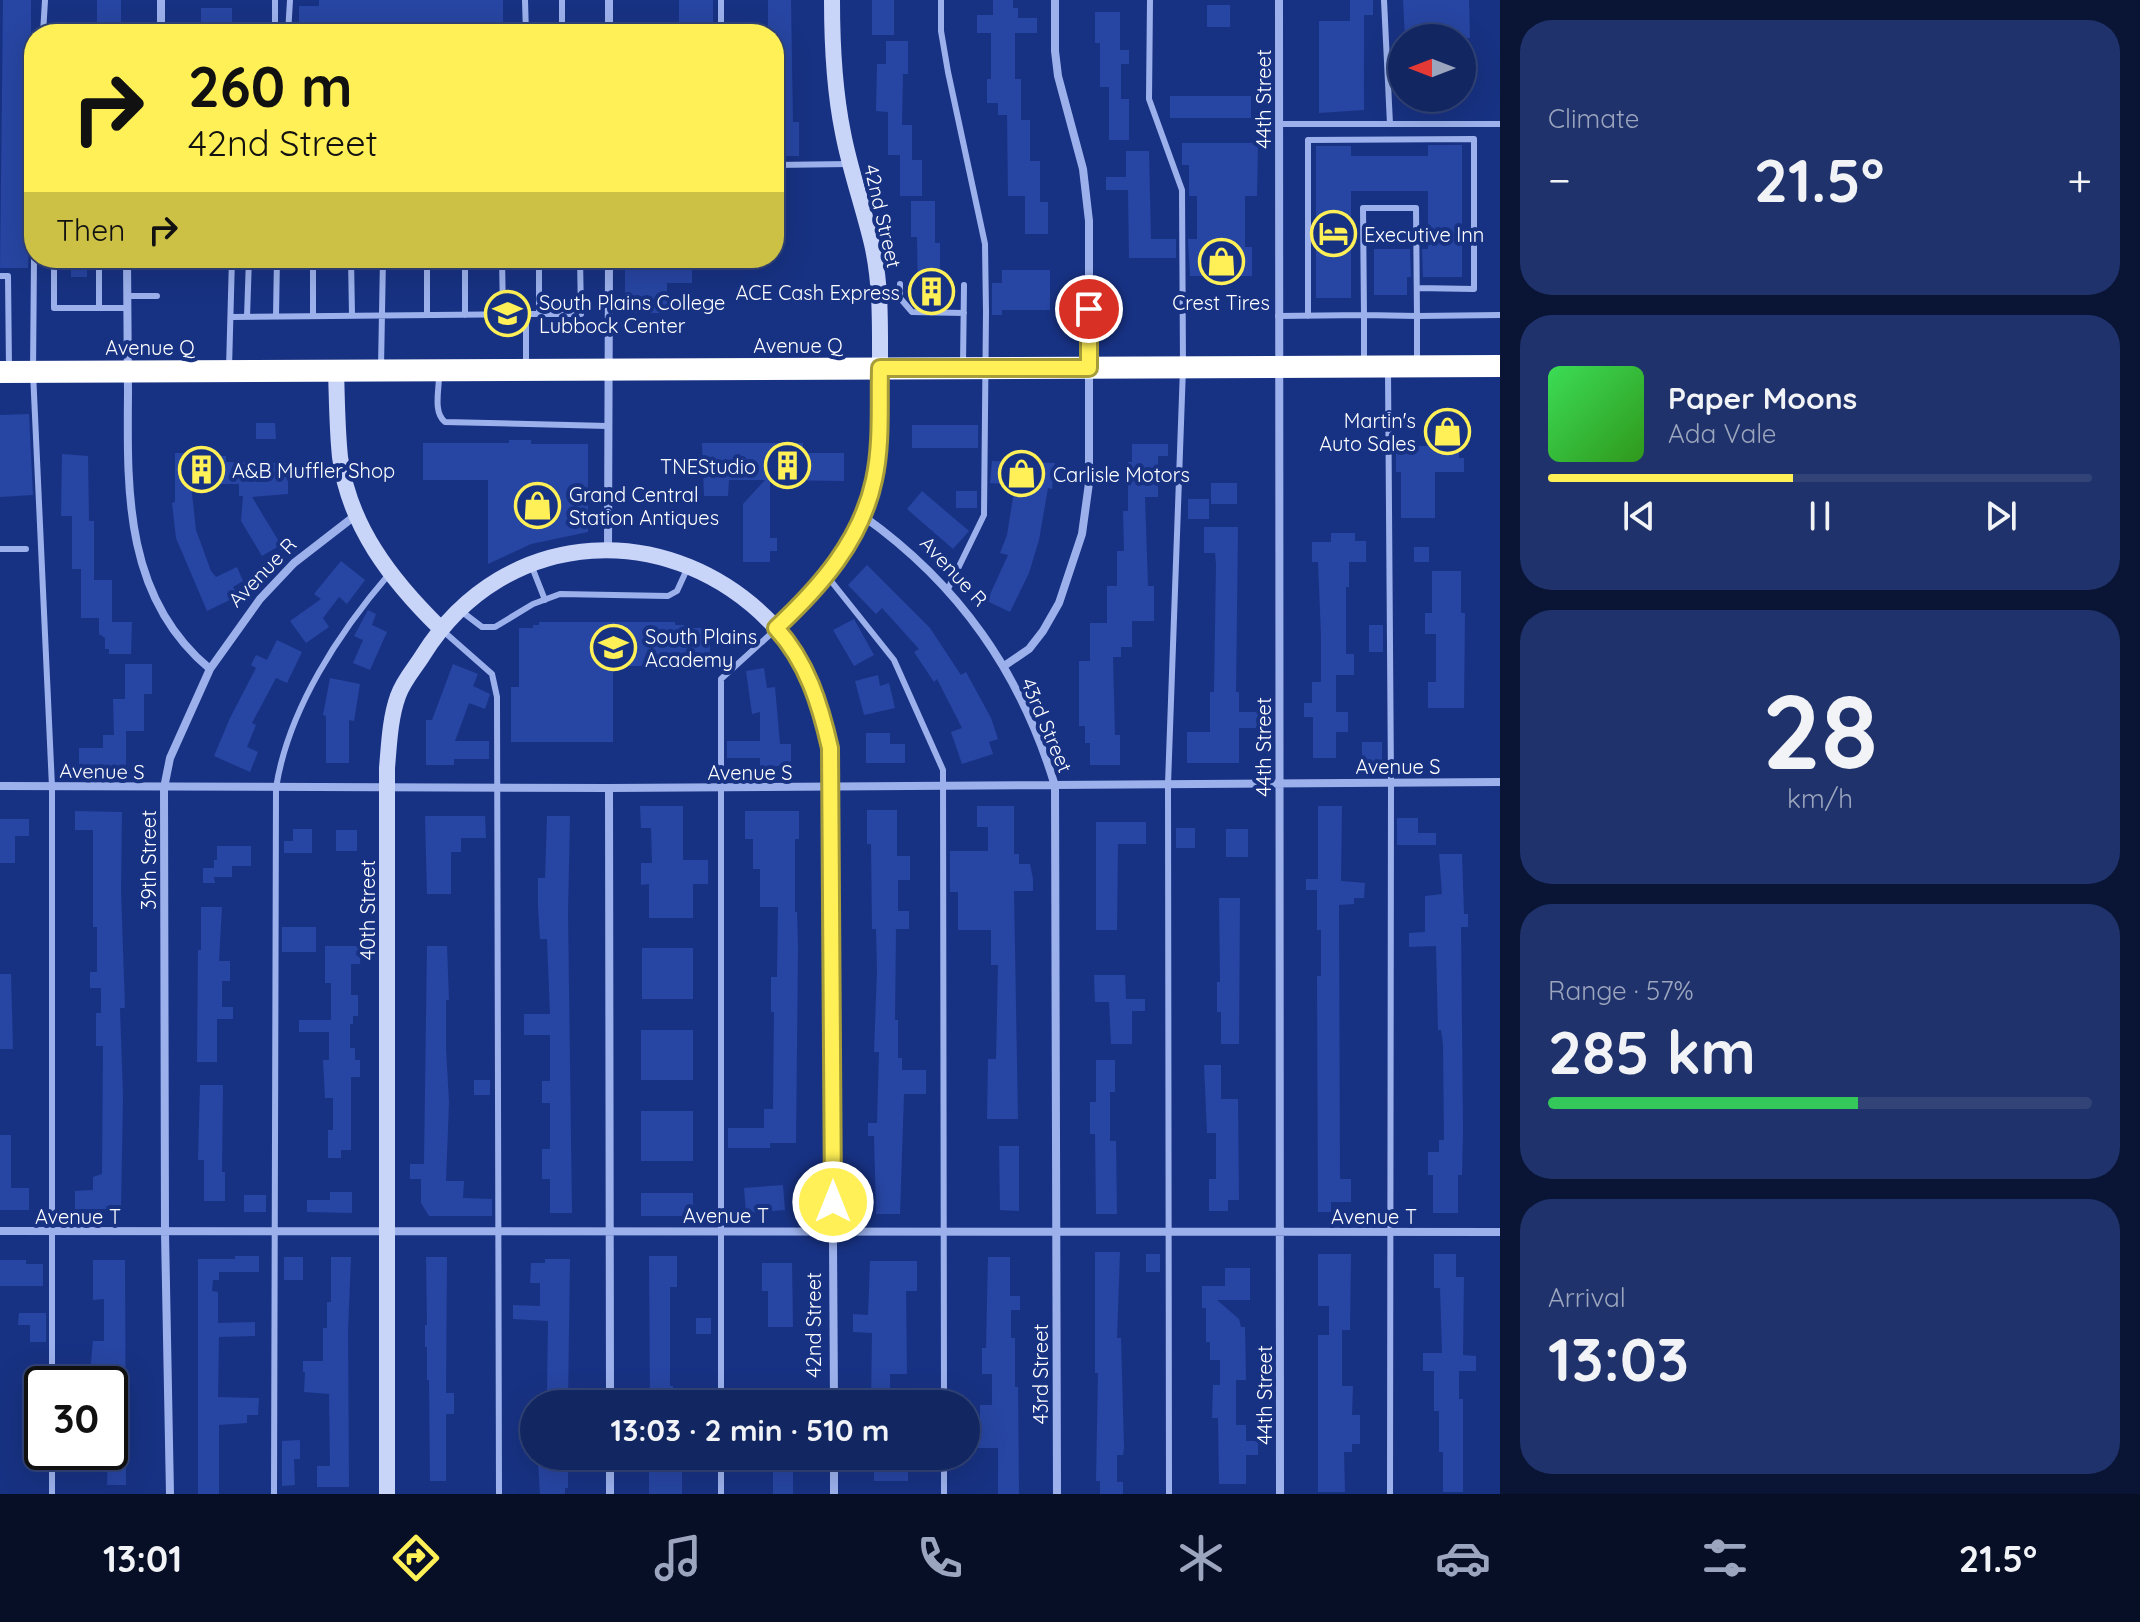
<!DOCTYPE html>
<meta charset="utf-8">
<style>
body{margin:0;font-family:Quicksand,sans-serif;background:#1f326b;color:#f1f3f6;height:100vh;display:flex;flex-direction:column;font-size:30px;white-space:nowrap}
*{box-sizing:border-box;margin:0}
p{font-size:26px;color:#9ca5be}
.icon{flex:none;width:44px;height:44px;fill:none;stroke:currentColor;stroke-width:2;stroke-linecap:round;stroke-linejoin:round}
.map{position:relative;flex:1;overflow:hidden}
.details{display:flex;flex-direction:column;gap:20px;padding:20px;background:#0a1536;width:640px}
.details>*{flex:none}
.banner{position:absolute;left:24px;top:24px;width:760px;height:244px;border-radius:32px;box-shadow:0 8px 32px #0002,0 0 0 2px #314377;background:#fff057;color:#111;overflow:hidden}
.needle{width:52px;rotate:270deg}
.fabs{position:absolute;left:1388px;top:24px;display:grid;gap:16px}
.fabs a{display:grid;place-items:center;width:88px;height:88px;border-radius:50%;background:#122662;box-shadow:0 8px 32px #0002,0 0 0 2px #314377;font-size:40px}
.speed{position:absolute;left:24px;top:1366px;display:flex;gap:16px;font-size:40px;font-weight:700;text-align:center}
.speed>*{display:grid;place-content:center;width:104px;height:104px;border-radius:50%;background:#122662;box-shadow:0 8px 32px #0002,0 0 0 2px #314377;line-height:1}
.speed .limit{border:4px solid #111;border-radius:12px;background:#fff;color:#111}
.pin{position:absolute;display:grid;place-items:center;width:68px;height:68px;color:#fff;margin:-34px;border:4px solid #fff;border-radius:50%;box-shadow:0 2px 8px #0007}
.me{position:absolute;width:88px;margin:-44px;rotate:0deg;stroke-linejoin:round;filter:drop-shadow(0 0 6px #0008)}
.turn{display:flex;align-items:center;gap:28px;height:168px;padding:0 32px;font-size:36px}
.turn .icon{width:104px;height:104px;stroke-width:2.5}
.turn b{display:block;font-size:56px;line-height:68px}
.then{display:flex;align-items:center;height:76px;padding:0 32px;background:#0003;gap:16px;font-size:30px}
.big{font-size:60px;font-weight:700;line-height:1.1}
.details .tile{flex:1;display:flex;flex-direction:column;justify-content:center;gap:12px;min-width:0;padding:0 28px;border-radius:32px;background:#1f326b}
.details .dial{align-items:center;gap:0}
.dial b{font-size:104px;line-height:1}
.song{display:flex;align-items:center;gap:24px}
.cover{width:96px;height:96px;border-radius:12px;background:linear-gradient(135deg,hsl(130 70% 55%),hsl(110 70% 35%))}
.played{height:8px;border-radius:4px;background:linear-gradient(90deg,#fff057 45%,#314377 45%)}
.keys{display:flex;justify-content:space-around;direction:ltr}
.heat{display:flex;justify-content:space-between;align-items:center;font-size:44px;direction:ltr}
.charge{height:12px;border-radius:6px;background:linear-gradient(90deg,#34c759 57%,#314377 0)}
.trip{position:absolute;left:520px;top:1390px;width:460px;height:80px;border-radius:40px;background:#122662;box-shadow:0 8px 32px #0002,0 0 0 2px #314377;font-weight:700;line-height:80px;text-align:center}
.dock{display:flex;height:128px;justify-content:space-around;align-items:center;background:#070f27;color:#9ca5be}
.dock .icon{width:56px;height:56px}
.dock .on{color:#fff057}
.dock b{font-size:36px;color:#f1f3f6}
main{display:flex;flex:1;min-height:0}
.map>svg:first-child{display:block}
.building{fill:#2745a2}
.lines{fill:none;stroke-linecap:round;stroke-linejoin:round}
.lane{stroke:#9cb1ec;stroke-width:6}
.street{stroke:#9cb1ec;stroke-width:8}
.secondary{stroke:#c9d4f9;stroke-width:16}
.highway{stroke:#fff;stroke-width:22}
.route-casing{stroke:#a69c39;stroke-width:20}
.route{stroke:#fff057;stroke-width:14}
.labels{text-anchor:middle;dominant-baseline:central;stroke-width:8;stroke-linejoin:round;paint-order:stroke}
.street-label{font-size:20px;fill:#fff;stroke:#183283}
.poi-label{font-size:20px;fill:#fff;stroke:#183283;text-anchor:start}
</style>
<main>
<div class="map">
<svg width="1500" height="1494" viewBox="0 0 1500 1494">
<rect width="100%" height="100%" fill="#183283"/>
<path class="building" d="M3 0H31V58H23L22 94V144H31V193H23V242H29L28 268H0Z
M97 0H121V34H97Z
M319 0H503V34H299V6H319Z
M679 0H713V34H679Z
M768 0H791L793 122H799V156H776L774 33H768Z
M872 0H894V35H872Z
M993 0H1013V8H1018V18H1037V33H1015V79H1021V120H1030V161H1040V202H1048V234H1025V196H1008L1007 115H998V103H987V79H991V33H977V15H993Z
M1350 0H1373V15H1364V110L1319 113V21H1350Z
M1403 0H1469L1470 38H1405Z
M1207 5H1230V27H1207Z
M201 8H232V34H201Z
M1095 12H1120V50H1129V64H1121V99H1129V140H1109V87H1100V43H1095Z
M886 41H908V74H903L902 125H912V160H922V196H900V155H888V112L876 111 877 64H886Z
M1170 96H1251V118H1170Z
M1182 143H1258L1257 196H1245V247H1252V276H1190L1188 239H1197V196H1189V165H1182Z
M1428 145H1462V277H1423L1422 249H1428V191H1351V298H1316V146H1351V156H1428Z
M1126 151H1149L1151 239H1176V258H1129L1128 190H1106V177H1126Z
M911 201H935V243H940V296H918L917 237H911Z
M1374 249H1410L1411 277H1407V295H1374Z
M71 258H87V277H71Z
M625 258H692V283H667V313H625Z
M1002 270H1050V310H1002V315H992V283H1002Z
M29 414 33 495 0 497V415Z
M1438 416H1456V449H1459V458H1464V472H1435V518H1401V472H1396V446H1438Z
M256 423H275L276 439H256Z
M912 425H978V448H912Z
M509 440H531V444H588V532L531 544 488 564V480H423V443H509Z
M702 443H803V453H844V481L770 480V538H777V551H770V562H743V504L765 480H729L728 496H704Z
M1132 444H1168V456H1158V497H1145L1148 586H1154V621H1132V647H1121V657H1113L1115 735H1120V765H1090V743H1085V726H1079V661H1090V623H1107V586H1117V551H1124L1123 511H1128V462H1132Z
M175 453H193V456H226V462L288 463V494L252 497 281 545 262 556 241 521 243 496H239V484H191L196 530 211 571 216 577 237 567 243 581 233 587 238 596 207 611 176 538 172 503 175 502Z
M62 454 88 456 89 521H94V580H112V622H132L131 654H109V649H105V638L99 634V618H81V569H72V516H61Z
M992 461 1055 463 1052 489 1048 488 1039 540 1029 573 1010 612 987 601 1008 555 1000 553 1007 535 1015 485 990 483Z
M1211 483H1237V504H1211Z
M922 491 969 531 953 549 907 509Z
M956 491H977V508H956Z
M1188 499H1209V519H1188Z
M1204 527H1238L1236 692H1239V712H1258V728H1239V763H1187V732H1210V692H1214L1216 564 1215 553H1204Z
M1331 533H1355V541H1366V562H1349V587H1346V654H1354V675H1336V712H1348V732H1336V758H1313V717H1304V703H1312V682H1321V636L1318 562H1312V542H1331Z
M1414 547H1429V562H1414Z
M341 561 365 580 347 604 339 597 323 618 329 627 306 643 290 621 321 599 314 594Z
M867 565 930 628 961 675 966 672 991 718 998 739 989 742 993 754 962 764 951 732 962 728 937 679 934 682 914 652 919 649 882 608 876 614 848 585Z
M1432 571H1461V613H1465L1464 708H1428V682H1436V634H1425V613H1432Z
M368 610 376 614 372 625 387 632 370 670 353 663 363 640 354 636Z
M854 619 874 655 854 666 833 630Z
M539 622H675V625H684V628H710V666H613V742H511V687H519V628H533V625H539Z
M1369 625H1383V652H1369Z
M277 640 302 652 287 683 276 678 252 723 256 725 247 747 258 752 250 772 214 756 230 718 256 668 251 665 256 655 267 660Z
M125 664H152V694H144V731H126V766L79 765V748H103V735H114L113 699H125Z
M453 664 478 674 473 686 490 694 485 709 469 703 455 741H489V759H454V765H426V720H432Z
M764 668 767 688 775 687 780 744H791V766H760V758H727V741H760V712L752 714 746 671Z
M878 675 880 686 889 683 895 708 864 715 855 681Z
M330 678 360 684 354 721 349 720V763H326V716L323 715Z
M866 733H890V744H905V763H866Z
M1362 742H1382V765H1362Z
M640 806H683V860H708V884H693V918H649V884L641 885V863H652L651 828H641Z
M977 806H1014V854H1019V864H1030L1033 879V891H1014L1018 1119H987L988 1059H996L998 965H991V930H958V892H950V851H988V827H977Z
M1318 806H1342L1341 881 1365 883 1364 898H1354V904L1339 905 1340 1179H1351V1202H1331V1212H1318L1317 976H1321V930H1317V890H1306V879H1318Z
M867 810H897V856H910V880H898V911H909V929H896L895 1020H898V1058H902V1070H926V1094H904L900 1214H876L874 1136H868V1123H877L879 1052H874L877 971 876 929H872L871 844H867Z
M75 811 122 812 121 891 125 1008H120L123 1096 121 1209H75V1191L93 1190V1177L102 1174 103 1046H96V1013H101V988H90V972H97V927H93V830H75Z
M745 811H799V839H795V912H797L798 946 796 1143H770V1148H728V1128H764V1109H773L774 1012H771V977H777L778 907H760V869H753V839H745Z
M425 816H485L486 838H461V852H451V894H427Z
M547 816H570L568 913 572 1213H550V1179H542V1149H550V1103H542V1081H550V1035H524V1014H550L547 939H540L538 906V878H545Z
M1397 818H1418V833H1436V845H1397Z
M0 819H29V836H15V863H0Z
M1096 822H1146V844H1118L1117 930H1096Z
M1176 828H1195V848H1176Z
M293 829H312V853H284V841H293Z
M1226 829H1248V857H1226Z
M336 830H357V851H336Z
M217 846H251V866H232V877H214L215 883H203V868H214V860H217Z
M1439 854H1462L1464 914H1468V927H1461L1463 1129 1462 1175H1458V1213H1433V1175H1428V1152H1439V1140H1444L1443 1044 1441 1030H1438L1436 946 1409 947V933L1425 932V896L1442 894Z
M1219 898H1240L1239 1044H1221V1012H1217V982H1220Z
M201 907H222L219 961H230V981H222V1007H233V1019H217V1062H197L198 950H201Z
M282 927H316V952H282Z
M325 946H361L360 964H351V995H358V1016H353V1024H350V1048H355V1060H360V1077H351V1150H341V1158H328V1130H333V1098H325L323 1060H329V1032H299V1020H331V983H325Z
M427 946H447L449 1000H446V1048L449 1102 446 1181H464L463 1198 492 1199V1216H429L421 1203V1179H410V1164H424Z
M642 948H693V999H642Z
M0 974H11L13 1049H0Z
M1094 975H1125L1126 999H1145V1011H1132V1044H1111L1109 1002H1095Z
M641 1030H693V1080H641Z
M1096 1060H1115V1092H1110V1141H1116L1117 1214H1096L1095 1134H1090V1102H1096Z
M1204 1065H1221V1099H1238L1239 1200H1228V1211H1209V1179H1216V1133H1207Z
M474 1080H490V1095H474Z
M200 1085H223L222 1172H225V1201H204V1160H198Z
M641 1111H693V1161H641Z
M0 1135H11V1188H29V1210H0Z
M999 1146H1019V1211L1000 1210Z
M783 1185 785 1210 746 1213 744 1188Z
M330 1192H352V1213L307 1212V1200H330Z
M641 1193H693V1216H641Z
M244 1195H266V1212H244Z
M1095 1252H1120L1117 1338H1121L1124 1448 1123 1455H1117V1482H1123V1494H1100V1481H1096L1098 1373H1095Z
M1146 1254H1160V1272H1146Z
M1318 1254H1351L1350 1330H1342V1386H1353L1352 1415H1360V1444H1352V1452H1344L1345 1492H1318V1335H1329V1306H1318Z
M1434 1254H1456V1277H1464L1463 1355 1476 1356V1371H1459V1399H1463V1492H1443V1452H1439V1411H1434V1371H1423V1353H1442L1440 1288H1434Z
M235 1256H259V1272H219V1280H213L212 1291 218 1292V1323L255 1322V1336L219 1337 218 1397 259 1398 258 1415H247V1423L219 1425V1494H198V1259H235Z
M649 1256H677V1287H670V1386H673V1404H650Z
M284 1257H303V1280H284Z
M331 1257H351L348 1330 349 1487H317V1466H330L329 1394 304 1392 305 1372H303V1361H323V1328H327V1302H331Z
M426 1257H447L446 1393H454V1414H446V1481H430L429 1380H427V1347H425V1325H427Z
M988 1257H1010V1296H1020V1310H1011V1338H1015V1387H1018L1019 1494H998V1448H966V1428H980V1405H992V1374H982V1348H986Z
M545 1259H570L568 1404H544V1392H547L548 1321 513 1319V1305L540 1306V1283H530L531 1263H545Z
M0 1260H26V1264H43V1286H0Z
M93 1260H125L126 1485H107L110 1384H89L93 1341H104V1299L93 1300Z
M870 1261H917V1291H906L907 1374H890V1404H871L872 1333 853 1332V1314L868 1315Z
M762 1263H792L793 1327H768V1291H762Z
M1225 1268H1250V1300H1217L1239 1319 1241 1327H1245L1246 1380H1236V1425H1246V1441H1258V1455H1246V1484H1219L1218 1418H1212L1213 1385H1220V1360H1210V1342H1206V1308H1202V1286H1225Z
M19 1313H46V1342H30V1325H18Z
M696 1318H711V1334H696Z
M300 1440V1459H294L295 1485 282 1486V1441Z
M682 1460V1494H649V1461Z
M773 1460H793V1494H773Z
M874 1461H908V1481H874Z
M538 1462H568V1488H565V1494H540Z"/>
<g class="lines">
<path class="lane" d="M275 0V34
M525 0 526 34
M562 0V34
M721 0V34
M941 0V31L948 72 985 244 986 312 984 515 948 589
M1150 0 1149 99 1182 190 1183 368 1168 784 1169 1494
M1384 0 1390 124
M43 34 45 0
M288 34 290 0
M1279 124H1500
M774 165 850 164
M34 258 33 372 52 787V1384
M99 258V308
M313 258V316
M351 258 352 315
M502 258 503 314
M539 258V314
M54 270V308H128
M0 276H8L9 368
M900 284V298L912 312 964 313
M127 296H157
M879 298H900
M526 314H581L580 258
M427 315V258
M465 315V258
M276 316 277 258
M1278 316 1364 315 1363 208H1416L1417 316 1500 315
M1308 316V140L1474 139V289L1417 288
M231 317 526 314V367
M247 317 249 258
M1364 360V315L1417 316V363
M963 365 964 285
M381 367 383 258
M229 368 232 258
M1388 371 1391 782 1390 1494
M439 376C439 391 433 412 445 422L608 426
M0 549H26
M532 567 545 600
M827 576 894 660 943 770 944 1404
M461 611 482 627H495L533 604 560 594 668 596 677 591 688 567
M442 630 492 674 497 697 499 1494
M721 1404V679L774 631
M52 1452V1494
M721 1456V1494
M944 1456V1494
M274 1494 276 788C288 710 339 632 390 573"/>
<path class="street" d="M161 0V34
M1279 0 1280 1494
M609 34V0
M127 258C127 303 128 348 128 393 127 493 125 599 210 669L170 758 164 788 165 1233 170 1494
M863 516C959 584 1021 673 1055 786L1057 1494
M608 550 609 258
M776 628C807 662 820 704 830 748L834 1404
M1004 666 1029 649 1043 631 1059 603 1082 534 1089 483V221L1083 169 1058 76 1055 51V0
M210 669 260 599 294 563 356 515
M0 786 609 788 1500 782
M609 788 610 1404
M0 1231 1500 1232
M610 1456V1494
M834 1456V1494"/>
<path class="secondary" d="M336 371C337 399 337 428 340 457 349 526 391 580 440 628
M387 1494V768C389 745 390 718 398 696 403 681 415 668 423 655 505 524 674 517 776 628 820 588 862 540 874 479 881 442 880 402 880 364 880 324 881 283 872 244 863 206 850 170 843 133 834 89 832 45 832 0"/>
<path class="highway" d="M0 372 1500 366"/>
</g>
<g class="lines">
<defs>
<path id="route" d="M833 1202 830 748C820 704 807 662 776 628 820 587 861 541 874 480 882 444 879 405 880 368H1089V309"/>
</defs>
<use href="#route" class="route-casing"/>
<use href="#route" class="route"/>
</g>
<defs>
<symbol id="hotel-ring" viewBox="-11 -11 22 22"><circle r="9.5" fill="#183283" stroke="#fff057" stroke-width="1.5"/><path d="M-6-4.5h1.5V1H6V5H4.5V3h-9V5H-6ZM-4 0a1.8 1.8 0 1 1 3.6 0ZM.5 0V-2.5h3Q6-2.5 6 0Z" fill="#fff057"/></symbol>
<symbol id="shop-ring" viewBox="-11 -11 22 22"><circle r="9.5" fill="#183283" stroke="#fff057" stroke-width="1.5"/><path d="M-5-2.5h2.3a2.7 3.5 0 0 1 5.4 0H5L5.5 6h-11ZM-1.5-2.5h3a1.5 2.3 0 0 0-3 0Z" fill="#fff057"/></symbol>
<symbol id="building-ring" viewBox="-11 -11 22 22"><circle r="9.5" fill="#183283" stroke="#fff057" stroke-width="1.5"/><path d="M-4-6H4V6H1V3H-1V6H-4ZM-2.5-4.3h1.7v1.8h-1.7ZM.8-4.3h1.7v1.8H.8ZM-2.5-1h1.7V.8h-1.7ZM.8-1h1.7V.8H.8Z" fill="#fff057"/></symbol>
<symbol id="university-ring" viewBox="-11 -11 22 22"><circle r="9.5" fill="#183283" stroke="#fff057" stroke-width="1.5"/><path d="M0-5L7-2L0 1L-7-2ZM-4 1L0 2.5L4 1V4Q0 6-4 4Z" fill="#fff057"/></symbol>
</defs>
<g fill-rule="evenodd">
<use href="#hotel-ring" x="1308" y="208" width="51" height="51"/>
<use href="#shop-ring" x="1196" y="236" width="51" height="51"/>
<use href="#building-ring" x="906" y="266" width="51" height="51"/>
<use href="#university-ring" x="482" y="288" width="51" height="51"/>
<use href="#shop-ring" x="1422" y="406" width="51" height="51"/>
<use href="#building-ring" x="762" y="440" width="51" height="51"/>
<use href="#building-ring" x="176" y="444" width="51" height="51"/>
<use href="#shop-ring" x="996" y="448" width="51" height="51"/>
<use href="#shop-ring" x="512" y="480" width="51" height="51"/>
<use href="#university-ring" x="588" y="622" width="51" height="51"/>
</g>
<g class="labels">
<g class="street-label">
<text transform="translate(1263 99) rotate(-90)">44th Street</text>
<text transform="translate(883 216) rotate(77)">42nd Street</text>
<text x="798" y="345">Avenue Q</text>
<text x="150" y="347">Avenue Q</text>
<text transform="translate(954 571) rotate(47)">Avenue R</text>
<text transform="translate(262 572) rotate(-46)">Avenue R</text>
<text transform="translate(1047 725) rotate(67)">43rd Street</text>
<text transform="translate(1263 747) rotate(-90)">44th Street</text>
<text x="1398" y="766">Avenue S</text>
<text transform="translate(102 771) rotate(1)">Avenue S</text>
<text x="750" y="772">Avenue S</text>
<text transform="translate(148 860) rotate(-90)">39th Street</text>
<text transform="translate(367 910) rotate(-90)">40th Street</text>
<text x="726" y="1215">Avenue T</text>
<text x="78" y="1216">Avenue T</text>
<text x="1374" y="1216">Avenue T</text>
<text transform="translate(813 1325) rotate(-90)">42nd Street</text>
<text transform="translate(1040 1374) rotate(-90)">43rd Street</text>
<text transform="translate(1264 1395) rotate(-90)">44th Street</text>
</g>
<g class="poi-label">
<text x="1364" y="234">Executive Inn</text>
<text x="900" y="292" text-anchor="end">ACE Cash Express</text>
<text x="539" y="302">South Plains College<tspan x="539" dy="23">Lubbock Center</tspan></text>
<text x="1221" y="302" text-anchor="middle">Crest Tires</text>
<text x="1416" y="420" text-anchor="end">Martin's<tspan x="1416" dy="23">Auto Sales</tspan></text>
<text x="756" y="466" text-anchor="end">TNEStudio</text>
<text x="232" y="470">A&amp;B Muffler Shop</text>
<text x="1053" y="474">Carlisle Motors</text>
<text x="569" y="494">Grand Central<tspan x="569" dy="23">Station Antiques</tspan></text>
<text x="645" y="636">South Plains<tspan x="645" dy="23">Academy</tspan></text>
</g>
</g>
</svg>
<div class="fabs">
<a><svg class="needle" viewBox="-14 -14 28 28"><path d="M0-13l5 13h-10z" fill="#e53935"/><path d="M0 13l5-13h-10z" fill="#9ca5be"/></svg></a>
</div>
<div class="speed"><div class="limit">30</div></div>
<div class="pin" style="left:1089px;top:309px;background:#d93025"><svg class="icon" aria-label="arrive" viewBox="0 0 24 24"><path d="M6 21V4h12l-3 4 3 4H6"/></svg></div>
<svg class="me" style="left:833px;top:1202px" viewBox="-20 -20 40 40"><circle r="17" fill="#fff057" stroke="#fff" stroke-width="3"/><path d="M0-11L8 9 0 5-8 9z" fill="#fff"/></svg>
<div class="trip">13:03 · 2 min · 510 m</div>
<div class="banner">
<div class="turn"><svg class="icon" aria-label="right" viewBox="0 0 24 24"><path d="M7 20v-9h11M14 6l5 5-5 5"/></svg><div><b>260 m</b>42nd Street</div></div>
<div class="then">Then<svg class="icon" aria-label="right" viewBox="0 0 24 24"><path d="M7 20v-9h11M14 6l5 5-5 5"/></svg></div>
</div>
</div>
<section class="details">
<div class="tile"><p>Climate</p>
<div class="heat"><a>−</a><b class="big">21.5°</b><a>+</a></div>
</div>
<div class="tile">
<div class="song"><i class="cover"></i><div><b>Paper Moons</b><p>Ada Vale</p></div></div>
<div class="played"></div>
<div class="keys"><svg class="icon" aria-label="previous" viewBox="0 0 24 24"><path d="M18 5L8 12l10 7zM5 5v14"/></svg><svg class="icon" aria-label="pause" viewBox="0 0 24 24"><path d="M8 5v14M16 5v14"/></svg><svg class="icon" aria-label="next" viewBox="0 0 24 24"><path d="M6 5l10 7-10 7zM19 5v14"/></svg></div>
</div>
<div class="tile dial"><b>28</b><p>km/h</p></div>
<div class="tile"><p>Range · 57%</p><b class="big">285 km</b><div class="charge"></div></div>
<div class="tile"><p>Arrival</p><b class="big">13:03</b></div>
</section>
</main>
<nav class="dock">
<b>13:01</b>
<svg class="icon on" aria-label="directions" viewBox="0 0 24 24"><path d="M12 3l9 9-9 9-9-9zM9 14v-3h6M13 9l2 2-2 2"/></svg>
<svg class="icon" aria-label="music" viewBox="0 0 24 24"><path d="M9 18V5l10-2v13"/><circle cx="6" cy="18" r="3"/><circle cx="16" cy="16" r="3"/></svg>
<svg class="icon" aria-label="phone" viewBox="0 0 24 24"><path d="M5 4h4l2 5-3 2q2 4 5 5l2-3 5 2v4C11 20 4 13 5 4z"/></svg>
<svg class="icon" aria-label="climate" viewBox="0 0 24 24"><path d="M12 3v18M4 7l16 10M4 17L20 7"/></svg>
<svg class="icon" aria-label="car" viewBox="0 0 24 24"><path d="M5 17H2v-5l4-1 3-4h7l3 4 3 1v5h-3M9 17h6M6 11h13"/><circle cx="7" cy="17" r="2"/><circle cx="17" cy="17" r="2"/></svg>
<svg class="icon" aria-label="filters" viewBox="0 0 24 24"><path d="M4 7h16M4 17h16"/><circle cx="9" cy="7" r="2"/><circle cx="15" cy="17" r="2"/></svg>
<b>21.5°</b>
</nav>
